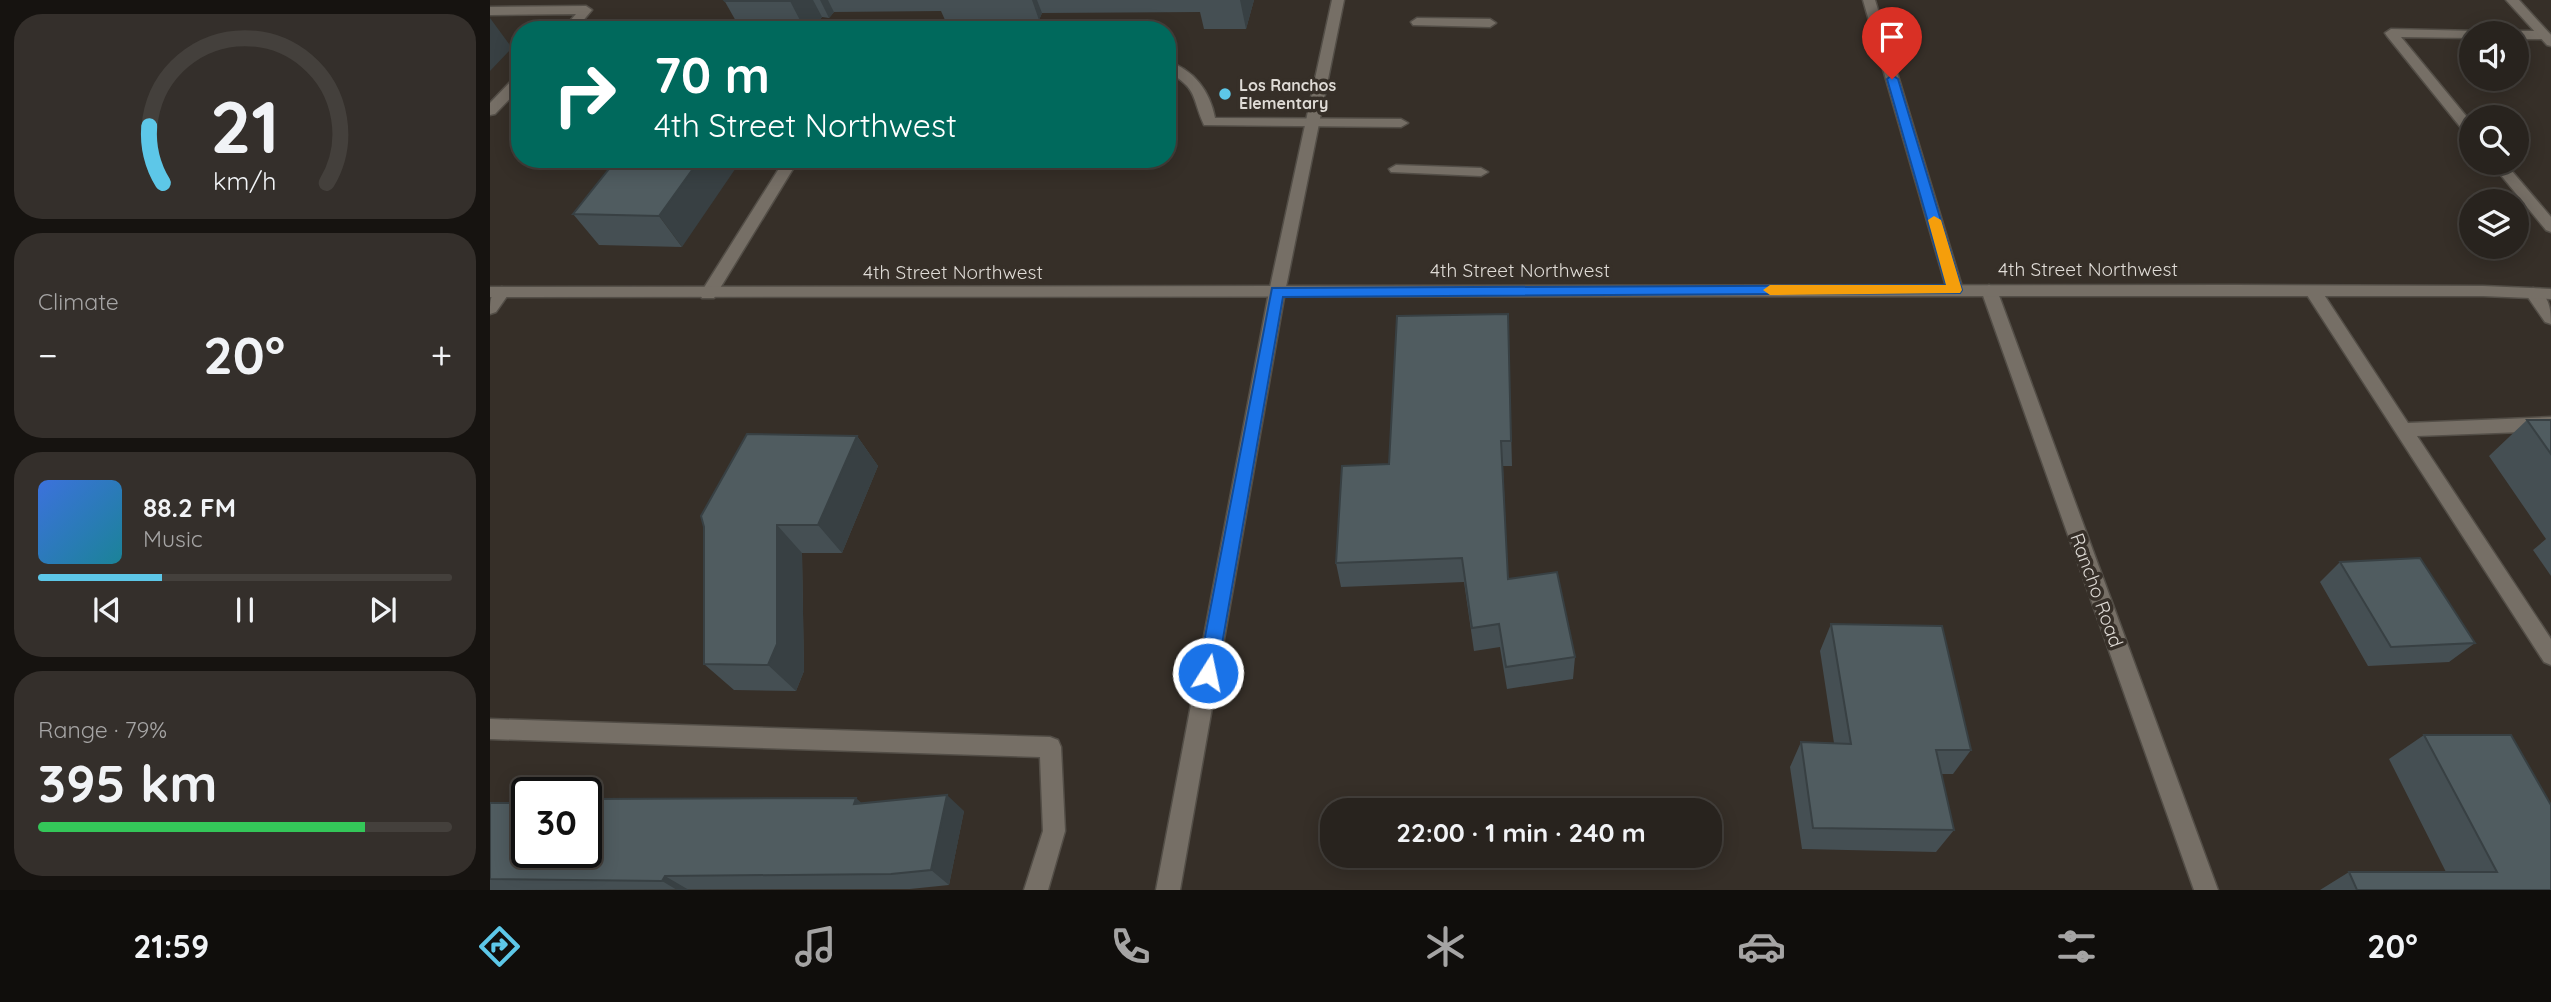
<!DOCTYPE html>
<meta charset="utf-8">
<style>
body{margin:0;font-family:Quicksand,sans-serif;background:#342f2b;color:#f1f3f6;height:100vh;display:flex;flex-direction:column;font-size:26px;white-space:nowrap}
*{box-sizing:border-box;margin:0}
p{font-size:23px;color:#a5a4a4}
.icon{flex:none;width:38px;height:38px;fill:none;stroke:currentColor;stroke-width:2;stroke-linecap:round;stroke-linejoin:round}
.map{position:relative;flex:1;overflow:hidden}
.sheet{display:flex;flex-direction:column;gap:14px;padding:14px;background:#161310;width:490px}
.sheet>*{flex:none}
.guide{position:absolute;left:21px;top:21px;width:665px;height:147px;border-radius:28px;box-shadow:0 4px 18px #0003,0 0 0 2px #44403c;background:#00695c;color:#fff;overflow:hidden}
.fabs{position:absolute;left:1969px;top:21px;display:grid;gap:14px}
.fabs a{display:grid;place-items:center;width:70px;height:70px;border-radius:50%;background:#28231e;box-shadow:0 4px 18px #0003,0 0 0 2px #44403c;font-size:35px}
.speed{position:absolute;left:21px;top:777px;display:flex;gap:14px;font-size:35px;font-weight:700;text-align:center}
.speed>*{display:grid;place-content:center;width:91px;height:91px;border-radius:50%;background:#28231e;box-shadow:0 4px 18px #0003,0 0 0 2px #44403c;line-height:1}
.speed .limit{border:4px solid #111;border-radius:10px;background:#fff;color:#111}
.pin{position:absolute;display:grid;place-items:center;width:60px;height:60px;color:#fff;margin:-72px -30px;border-radius:50% 50% 50% 0;rotate:-45deg;box-shadow:0 0 7px #0007}
.pin .icon{rotate:45deg}
.me{position:absolute;width:77px;margin:-38px;rotate:10deg;stroke-linejoin:round;filter:drop-shadow(0 0 5px #0008)}
.turn{display:flex;align-items:center;gap:24px;height:147px;padding:0 28px;font-size:32px}
.turn .icon{width:91px;height:91px;stroke-width:2.5}
.turn b{display:block;font-size:49px;line-height:60px}
.big{font-size:52px;font-weight:700;line-height:1.1}
.sheet .card{flex:1;display:flex;flex-direction:column;justify-content:center;gap:10px;min-width:0;padding:0 24px;border-radius:28px;background:#342f2b}
.sheet .dial{align-items:center;gap:0}
.dial svg{height:182px;overflow:visible;fill:none;stroke:#44403c;stroke-width:7;stroke-linecap:round;text-anchor:middle}
.dial text{fill:#f1f3f6;stroke:none}
.song{display:flex;align-items:center;gap:21px}
.cover{width:84px;height:84px;border-radius:10px;background:linear-gradient(135deg,hsl(220 70% 55%),hsl(190 70% 35%))}
.played{height:7px;border-radius:4px;background:linear-gradient(90deg,#5dc7e8 30%,#44403c 30%)}
.keys{display:flex;justify-content:space-around;direction:ltr}
.heat{display:flex;justify-content:space-between;align-items:center;font-size:38px;direction:ltr}
.charge{height:10px;border-radius:5px;background:linear-gradient(90deg,#34c759 79%,#44403c 0)}
.trip{position:absolute;left:830px;top:798px;width:402px;height:70px;border-radius:28px;background:#28231e;box-shadow:0 4px 18px #0003,0 0 0 2px #44403c;font-weight:700;line-height:70px;text-align:center}
.tab-bar{display:flex;height:112px;justify-content:space-around;align-items:center;background:#100e0c;color:#a5a4a4}
.tab-bar .icon{width:49px;height:49px}
.tab-bar .current{color:#5dc7e8}
.tab-bar b{font-size:32px;color:#f1f3f6}
main{display:flex;flex:1;min-height:0}
.map>svg:first-child{display:block}
.lines{fill:none;stroke-linecap:round;stroke-linejoin:round}
.service-casing{stroke:#534e47;stroke-width:3}
.minor-casing{stroke:#534e47;stroke-width:3}
.tertiary-casing{stroke:#534e47;stroke-width:3}
.secondary-casing{stroke:#534e47;stroke-width:3}
.service{fill:#766f66;fill-rule:evenodd}
.minor{fill:#766f66;fill-rule:evenodd}
.tertiary{fill:#766f66;fill-rule:evenodd}
.secondary{fill:#766f66;fill-rule:evenodd}
.wall{fill:#454f53}
.shaded-wall{fill:#384043}
.building{fill:#505c60;stroke:#384043;stroke-width:2}
.route{fill:#1a73e8;stroke:#114b97;stroke-width:2}
.slow{fill:#f59e0b}
.poi-dot{fill:#5dc7e8;stroke:#362f28;stroke-width:2.5}
.labels{text-anchor:middle;dominant-baseline:central;stroke-width:7;stroke-linejoin:round;paint-order:stroke}
.far-poi-label{font-size:16px;font-weight:bold;fill:#dfdbd6;stroke:#362f28;text-anchor:start}
.street-label{font-size:19px;fill:#dfdbd6;stroke:#362f28}
</style>
<main>
<section class="sheet">
<div class="card dial"><svg viewBox="0 0 100 80">
<path d="M14 69A42 42 0 1 1 86 69"/>
<path d="M14 69A42 42 0 0 1 8 44" stroke="#5dc7e8"/>
<text x="50" y="56" font-size="32" font-weight="700">21</text>
<text x="50" y="72" font-size="11">km/h</text>
</svg></div>
<div class="card"><p>Climate</p>
<div class="heat"><a>−</a><b class="big">20°</b><a>+</a></div>
</div>
<div class="card">
<div class="song"><i class="cover"></i><div><b>88.2 FM</b><p>Music</p></div></div>
<div class="played"></div>
<div class="keys"><svg class="icon" aria-label="previous" viewBox="0 0 24 24"><path d="M18 5L8 12l10 7zM5 5v14"/></svg><svg class="icon" aria-label="pause" viewBox="0 0 24 24"><path d="M8 5v14M16 5v14"/></svg><svg class="icon" aria-label="next" viewBox="0 0 24 24"><path d="M6 5l10 7-10 7zM19 5v14"/></svg></div>
</div>
<div class="card"><p>Range · 79%</p><b class="big">395 km</b><div class="charge"></div></div>
</section>
<div class="map">
<svg width="2061" height="890" viewBox="0 0 2061 890">
<rect width="100%" height="100%" fill="#362f28"/>
<g class="lines">
<defs>
<path id="service" d="M96 6 102 10 85 30H72L86 14 0 15V7Z
M927 18 1000 19 1006 23 1000 27 923 25 921 22Z
M1901 29 1985 31 1987 33H1981V38L1911 37 1981 122V135L1976 134 1897 36 1895 33Z
M2026 31H2055L2061 35 2055 39H2026V33H2021Z
M677 61C704 70 720 91 725 118L911 119 918 123 911 127 714 125C701 96 709 90 677 71Z
M30 76V88L5 114 0 115V103L25 77Z
M295 159H309L224 298H212L210 294Z
M2001 163H2015L2061 217V232L2056 230Z
M906 165 991 168 998 172 991 176 901 172 899 169Z
M1823 286 1829 287 1918 423 2061 417V431L1927 436 2061 639V665L2054 662 1817 295 1815 291 1817 287Z
M2043 288C2059 293 2061 309 2061 324L2055 322 2035 293Z
M0 719 560 737 568 740 571 747 575 831 558 890H534L553 831 550 757 0 739Z"/>
<path id="minor" d="M842 0H854L795 292 690 890H666L779 292Z
M1373 0H1385L1473 290 1471 294H1459L1457 290Z
M1499 285 1507 290 1728 890H1704L1491 290Z
M12 287 20 292 6 312 0 314C0 302 0 290 12 287Z"/>
<path id="tertiary" d="M2016 0H2029L2061 35V46L2057 45Z"/>
<path id="secondary" d="M1744 285 1993 286 2061 289V299L1993 296H1744L0 297V287Z"/>
</defs>
<use href="#service" class="service-casing"/>
<use href="#minor" class="minor-casing"/>
<use href="#tertiary" class="tertiary-casing"/>
<use href="#secondary" class="secondary-casing"/>
<use href="#service" class="service"/>
<use href="#minor" class="minor"/>
<use href="#tertiary" class="tertiary"/>
<use href="#secondary" class="secondary"/>
</g>
<path class="wall" d="M234 0H764L756 29H714L710 12 552 13 549 20H455L451 11 344 12 339 18 332 17 323 30H251Z
M127 159 192 247 109 245 83 214Z
M1018 314 1022 466H1013L1018 579 1085 657 1083 679 1017 689 1010 647 984 651 974 582 851 587 846 563 899 464Z
M2037 420H2061V576L2043 550 2056 539 1999 456Z
M367 436 388 466 352 553H312L314 671 306 691 244 690 214 664V527Z
M1850 562 1985 643 1959 662 1878 666 1830 582Z
M1341 624 1481 750 1463 774H1451L1464 830 1446 852 1312 849 1300 767 1311 742 1344 743 1330 651Z
M1934 735 2061 890H1830L1859 872H1956L1899 759Z
M0 803H372L474 811 459 885 420 889 0 890Z"/>
<path class="shaded-wall" d="M301 0H323L332 17 323 30H315L300 1Z
M330 0H338L344 12 339 18Z
M542 0H547L552 13 549 20Z
M750 0H764L756 29Z
M0 18 22 48 0 71Z
M210 159H252L192 247 169 216Z
M367 436 388 466 352 553 328 525Z
M287 525 312 553 314 671 306 691 278 665Z
M457 795 474 811 459 885 441 870Z
M366 798 385 815 364 804Z
M175 876 199 890H187L172 881Z"/>
<path class="building" d="M234 0H301L300 1H235Z
M127 159H210L169 216 83 214Z
M1018 314 1021 441H1011L1018 579 1067 572 1085 657 1016 667 1009 624 982 628 972 558 846 563 852 466 899 464 907 316Z
M2037 420H2061V454Z
M257 434 367 436 328 525H287V644L278 665 214 664V527L211 516Z
M1930 558 1985 643 1901 647 1850 562Z
M1341 624 1452 626 1481 750H1446L1464 830 1323 828 1311 742 1361 744Z
M1934 735H2021L2061 805V890H1867L1859 872H2007Z
M457 795 441 870 401 874 175 876 172 881 0 879V803H37V852H96V799L366 798 364 804Z"/>
<path class="route" d="M1402 75 1408 79 1472 290 1470 293 793 297 727 673 724 678 718 681 711 678 708 673 782 288 1456 285 1397 79Z"/>
<path class="slow" d="M1444 216 1451 220 1472 290 1470 293 1280 295 1273 290 1280 285H1456L1438 220Z"/>
<circle class="poi-dot" cx="735" cy="94" r="7"/>
<g class="labels">
<g class="far-poi-label">
<text x="749" y="85">Los Ranchos<tspan x="749" dy="18">Elementary</tspan></text>
</g>
<g class="street-label">
<text x="1598" y="269">4th Street Northwest</text>
<text x="1030" y="270">4th Street Northwest</text>
<text x="463" y="272">4th Street Northwest</text>
<text transform="translate(1607 590) rotate(70)">Rancho Road</text>
</g>
</g>
</svg>
<div class="fabs">
<a><svg class="icon" aria-label="sound" viewBox="0 0 24 24"><path d="M4 9h4l5-4v14l-5-4H4zM17 9q2 3 0 6"/></svg></a>
<a><svg class="icon" aria-label="search" viewBox="0 0 24 24"><circle cx="10" cy="10" r="6"/><path d="M15 15l6 6"/></svg></a>
<a><svg class="icon" aria-label="layers" viewBox="0 0 24 24"><path d="M12 4l9 5-9 5-9-5zM3 14l9 5 9-5"/></svg></a>
</div>
<div class="speed"><div class="limit">30</div></div>
<div class="pin" style="left:1402px;top:79px;background:#d93025"><svg class="icon" aria-label="arrive" viewBox="0 0 24 24"><path d="M6 21V4h12l-3 4 3 4H6"/></svg></div>
<svg class="me" style="left:718px;top:673px" viewBox="-20 -20 40 40"><circle r="17" fill="#1a73e8" stroke="#fff" stroke-width="3"/><path d="M0-11L8 9 0 5-8 9z" fill="#fff"/></svg>
<div class="trip">22:00 · 1 min · 240 m</div>
<div class="guide">
<div class="turn"><svg class="icon" aria-label="right" viewBox="0 0 24 24"><path d="M7 20v-9h11M14 6l5 5-5 5"/></svg><div><b>70 m</b>4th Street Northwest</div></div>
</div>
</div>
</main>
<nav class="tab-bar">
<b>21:59</b>
<svg class="icon current" aria-label="directions" viewBox="0 0 24 24"><path d="M12 3l9 9-9 9-9-9zM9 14v-3h6M13 9l2 2-2 2"/></svg>
<svg class="icon" aria-label="music" viewBox="0 0 24 24"><path d="M9 18V5l10-2v13"/><circle cx="6" cy="18" r="3"/><circle cx="16" cy="16" r="3"/></svg>
<svg class="icon" aria-label="phone" viewBox="0 0 24 24"><path d="M5 4h4l2 5-3 2q2 4 5 5l2-3 5 2v4C11 20 4 13 5 4z"/></svg>
<svg class="icon" aria-label="climate" viewBox="0 0 24 24"><path d="M12 3v18M4 7l16 10M4 17L20 7"/></svg>
<svg class="icon" aria-label="car" viewBox="0 0 24 24"><path d="M5 17H2v-5l4-1 3-4h7l3 4 3 1v5h-3M9 17h6M6 11h13"/><circle cx="7" cy="17" r="2"/><circle cx="17" cy="17" r="2"/></svg>
<svg class="icon" aria-label="filters" viewBox="0 0 24 24"><path d="M4 7h16M4 17h16"/><circle cx="9" cy="7" r="2"/><circle cx="15" cy="17" r="2"/></svg>
<b>20°</b>
</nav>
